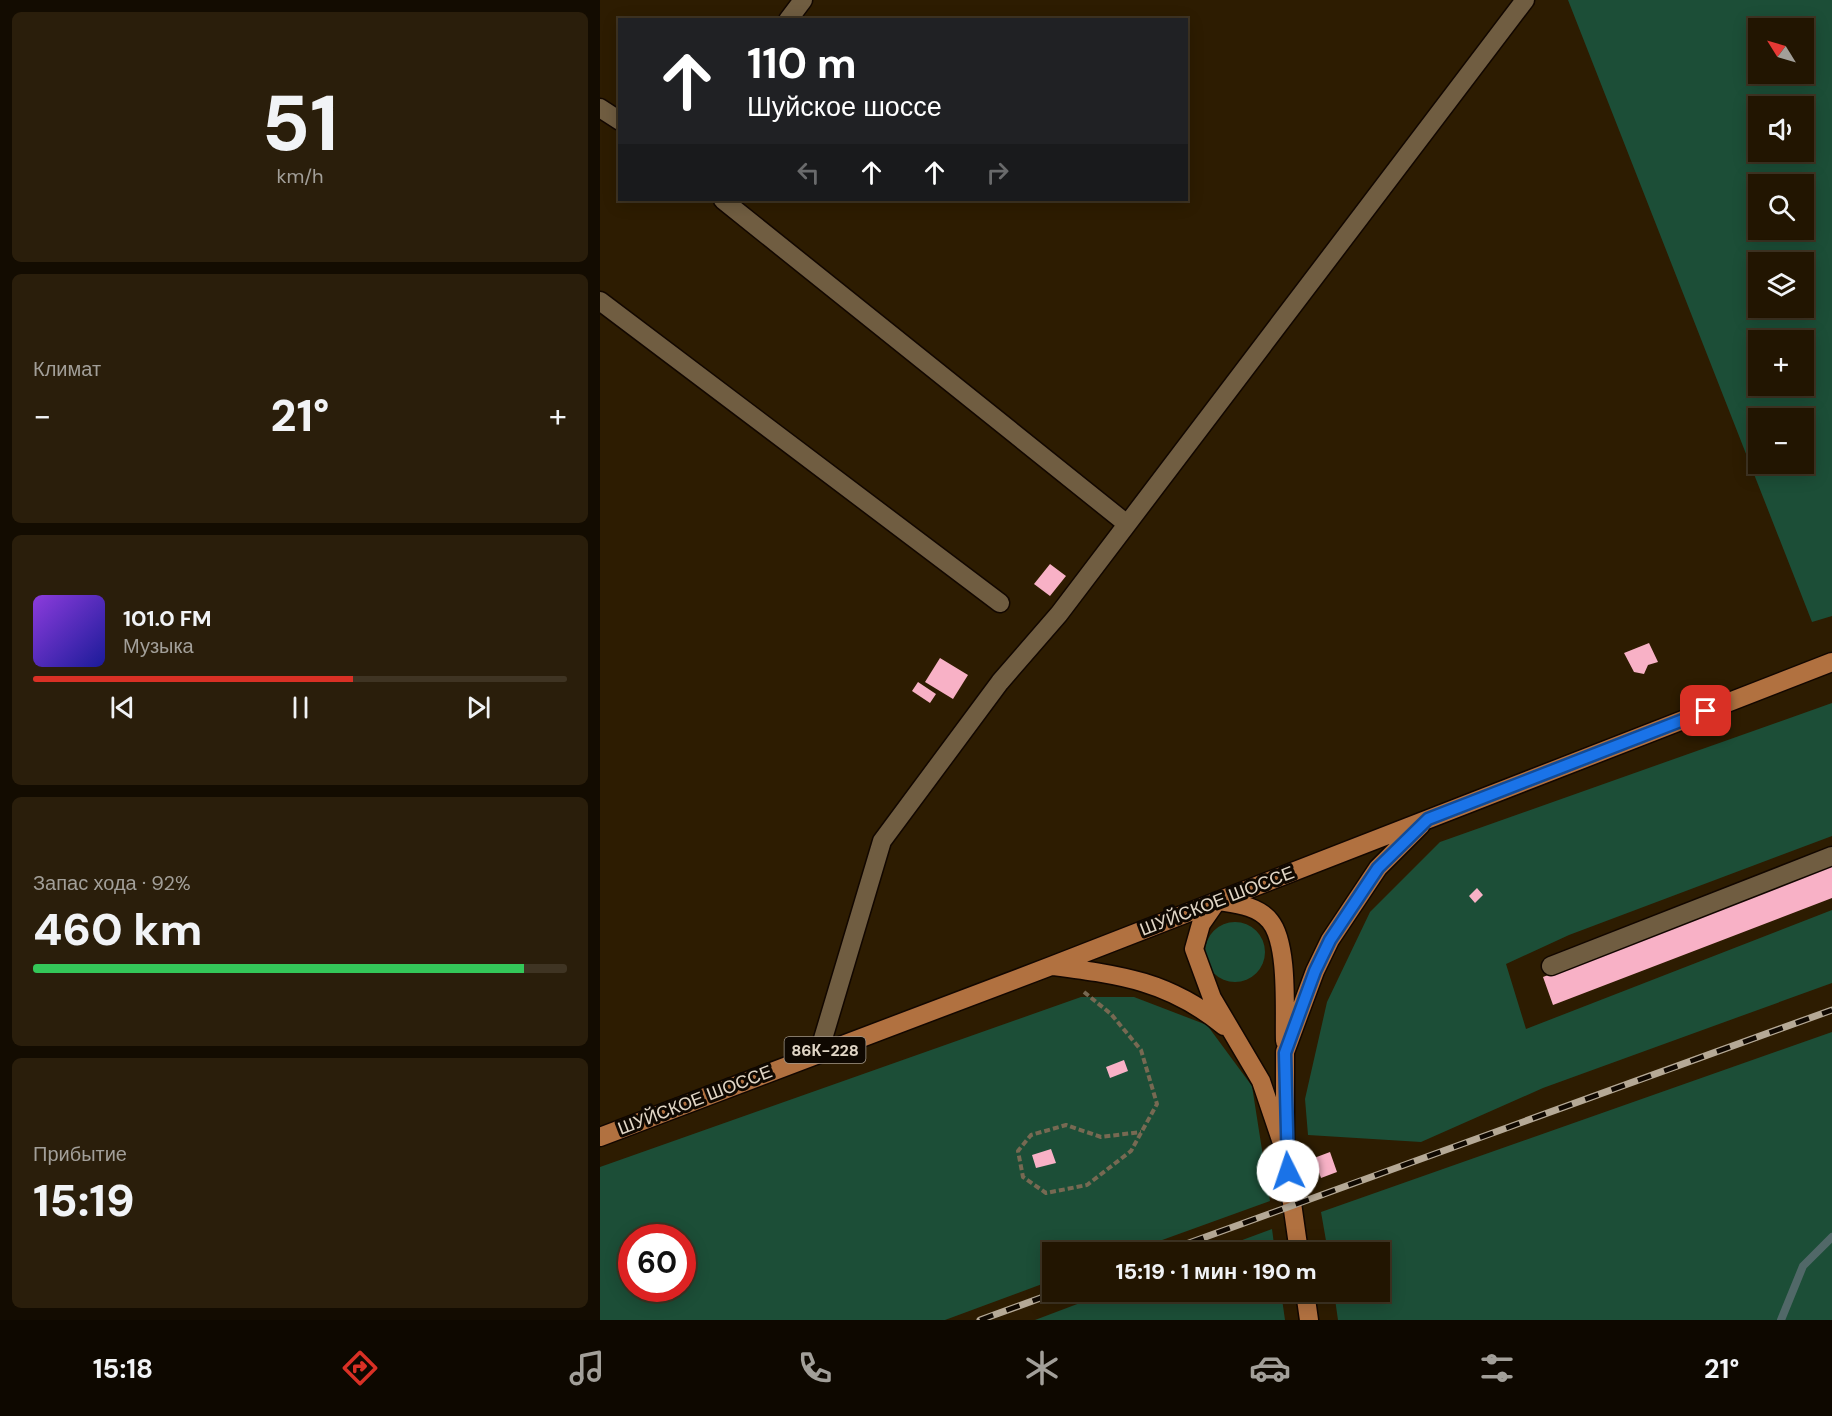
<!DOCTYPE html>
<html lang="ru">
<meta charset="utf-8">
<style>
body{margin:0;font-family:"DM Sans",sans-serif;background:#2a1e0b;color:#f1f3f6;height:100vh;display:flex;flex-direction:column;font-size:22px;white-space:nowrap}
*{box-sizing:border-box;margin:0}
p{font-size:20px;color:#a29f99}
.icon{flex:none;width:33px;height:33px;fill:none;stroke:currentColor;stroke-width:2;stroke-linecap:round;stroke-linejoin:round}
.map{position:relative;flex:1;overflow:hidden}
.panel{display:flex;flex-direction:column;gap:12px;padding:12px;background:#130c01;width:600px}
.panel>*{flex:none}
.hud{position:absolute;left:18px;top:18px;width:570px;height:183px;border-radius:0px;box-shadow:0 3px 15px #0003,0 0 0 2px #3f3423;background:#202124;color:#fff;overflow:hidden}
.needle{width:39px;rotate:307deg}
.fabs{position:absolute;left:1148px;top:18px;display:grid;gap:12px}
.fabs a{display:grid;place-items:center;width:66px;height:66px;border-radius:0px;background:#221501;box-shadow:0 3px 15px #0003,0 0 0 2px #3f3423;font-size:30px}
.speed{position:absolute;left:18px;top:1224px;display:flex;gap:12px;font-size:30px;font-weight:700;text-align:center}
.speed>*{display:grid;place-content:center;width:78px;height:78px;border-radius:50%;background:#221501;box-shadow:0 3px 15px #0003,0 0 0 2px #3f3423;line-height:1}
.speed .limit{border:9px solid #d22;background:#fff;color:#111}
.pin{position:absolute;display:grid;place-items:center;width:51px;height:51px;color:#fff;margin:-26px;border-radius:12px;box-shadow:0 3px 9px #0006}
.me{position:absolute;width:66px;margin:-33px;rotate:356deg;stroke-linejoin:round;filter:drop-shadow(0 0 4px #0008)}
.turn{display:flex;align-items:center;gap:21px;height:126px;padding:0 30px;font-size:27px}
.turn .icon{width:78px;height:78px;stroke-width:2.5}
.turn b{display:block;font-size:42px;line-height:51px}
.lanes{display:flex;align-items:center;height:57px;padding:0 30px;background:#0003;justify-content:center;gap:30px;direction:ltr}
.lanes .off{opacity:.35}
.big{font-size:45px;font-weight:800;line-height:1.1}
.panel .tile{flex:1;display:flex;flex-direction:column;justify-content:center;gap:9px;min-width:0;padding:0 21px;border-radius:9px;background:#2a1e0b}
.panel .dial{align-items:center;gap:0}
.dial b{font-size:78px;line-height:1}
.song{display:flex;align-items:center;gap:18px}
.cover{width:72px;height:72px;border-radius:9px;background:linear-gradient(135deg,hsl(270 70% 55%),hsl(240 70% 35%))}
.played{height:6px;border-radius:3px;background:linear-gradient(90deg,#d93025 60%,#3f3423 60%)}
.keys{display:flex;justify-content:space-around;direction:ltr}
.heat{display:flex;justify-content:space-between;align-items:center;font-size:33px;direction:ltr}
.charge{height:9px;border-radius:4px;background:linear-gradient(90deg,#34c759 92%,#3f3423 0)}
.trip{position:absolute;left:442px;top:1242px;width:348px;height:60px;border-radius:0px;background:#221501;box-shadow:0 3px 15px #0003,0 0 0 2px #3f3423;font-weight:800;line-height:60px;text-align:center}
.dock{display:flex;height:96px;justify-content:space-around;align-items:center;background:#0e0800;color:#a29f99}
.dock .icon{width:42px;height:42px}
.dock .current{color:#d93025}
.dock b{font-size:27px;color:#f1f3f6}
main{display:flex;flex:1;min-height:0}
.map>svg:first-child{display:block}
.green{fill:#1c4e37;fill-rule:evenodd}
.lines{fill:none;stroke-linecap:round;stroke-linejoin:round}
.stream{stroke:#516868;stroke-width:8}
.building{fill:#f8b1c6}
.minor-casing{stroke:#120700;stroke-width:21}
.major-casing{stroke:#120700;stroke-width:21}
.path{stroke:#776952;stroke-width:4;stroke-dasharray:6 3;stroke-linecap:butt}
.minor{stroke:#705d41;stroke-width:18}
.major{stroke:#b17140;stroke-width:18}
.rail-casing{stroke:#b5a996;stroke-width:7}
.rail{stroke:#0f0801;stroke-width:4.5;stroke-dasharray:14;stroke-linecap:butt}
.route-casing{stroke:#114b97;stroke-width:15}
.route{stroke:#1a73e8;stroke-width:10}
.labels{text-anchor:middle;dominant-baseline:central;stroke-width:6;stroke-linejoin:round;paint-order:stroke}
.shield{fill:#0f0801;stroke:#a2988b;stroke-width:1.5}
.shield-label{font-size:16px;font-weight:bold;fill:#e1d6c6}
.street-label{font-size:18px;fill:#e1d6c6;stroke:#0f0801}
</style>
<main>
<section class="panel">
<div class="tile dial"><b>51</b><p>km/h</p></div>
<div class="tile"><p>Климат</p>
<div class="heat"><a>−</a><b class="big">21°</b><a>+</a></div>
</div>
<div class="tile">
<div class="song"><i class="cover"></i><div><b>101.0 FM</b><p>Музыка</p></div></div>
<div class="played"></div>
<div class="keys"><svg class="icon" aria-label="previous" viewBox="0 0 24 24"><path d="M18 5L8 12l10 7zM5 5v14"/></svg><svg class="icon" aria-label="pause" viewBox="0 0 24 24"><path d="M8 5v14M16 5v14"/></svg><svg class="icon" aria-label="next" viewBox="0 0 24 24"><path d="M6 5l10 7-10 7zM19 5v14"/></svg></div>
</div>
<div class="tile"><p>Запас хода · 92%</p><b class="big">460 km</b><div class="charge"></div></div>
<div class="tile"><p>Прибытие</p><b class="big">15:19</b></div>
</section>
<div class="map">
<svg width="1232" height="1320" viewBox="0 0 1232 1320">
<rect width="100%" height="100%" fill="#2d1c01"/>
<path class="green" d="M968 0H1232V616L1212 622ZM1203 28V74H1158V28ZM1158 106H1203V152H1158ZM1158 184H1203V230H1158ZM1203 262V308H1158V262ZM1203 340V386H1158V340ZM1203 418V464H1158V418Z
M1232 703V836L969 935 906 964 926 1029 1232 910V983L943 1088 821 1142 708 1135 705 1099 727 1002 770 912 840 842Z
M605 952a30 30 0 1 1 60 0a30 30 0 1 1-60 0Z
M481 997H534L607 1025 652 1086 670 1201 529 1252H453V1280L345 1320H0V1167ZM32 1238H82V1288H32Z
M1232 1032V1320H738L734 1292H780V1252H728L721 1212Z
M672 1229 675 1252H610Z
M509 1292H681L685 1320H435Z"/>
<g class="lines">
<path class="stream" d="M1181 1320 1203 1266 1232 1237"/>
</g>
<path class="building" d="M450 564 466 576 450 596 434 584Z
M1049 643 1058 662 1048 665 1044 674 1034 672 1024 653Z
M340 658 368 675 353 699 325 682Z
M318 682 336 694 330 703 312 691Z
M1232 866V898L953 1005 943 977Z
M877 888 883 895 875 903 869 896Z
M524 1060 528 1071 510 1078 506 1067Z
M451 1149 456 1163 436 1168 432 1155Z
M730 1152 737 1172 721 1178 714 1158Z"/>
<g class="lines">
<defs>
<path id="minor" d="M188 20 203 0
M0 108 20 121
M123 200 527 524
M0 301 400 603
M951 966 1232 856
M219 1052 282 841 400 682 459 614 925 0"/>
<path id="major" d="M617 901 601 924 594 949 612 998 661 1081 681 1140
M619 901C637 904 658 906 670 921 689 944 684 1012 685 1041
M452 966C521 975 569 981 624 1026
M0 1137 451 966 1232 662
M699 1252 685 1154V1052L715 971 730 940 778 868 821 825
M705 1292 709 1320"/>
</defs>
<use href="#minor" class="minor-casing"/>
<use href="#major" class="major-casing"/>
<path class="path" d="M484 992 511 1014 541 1050 557 1104 531 1151 487 1185 446 1193 423 1177 418 1151 431 1135 466 1125 501 1137 541 1132"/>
<use href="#minor" class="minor"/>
<use href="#major" class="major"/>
<defs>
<path id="rail" d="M564 1252 1232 1010
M380 1320 457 1292"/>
</defs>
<use href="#rail" class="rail-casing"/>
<use href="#rail" class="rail"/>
</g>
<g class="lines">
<defs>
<path id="route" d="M688 1171 685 1053 715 971 730 940 778 868 828 819 1106 711"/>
</defs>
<use href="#route" class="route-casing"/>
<use href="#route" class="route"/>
</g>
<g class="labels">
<rect class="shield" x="184.5" y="1037" width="81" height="26" rx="4.5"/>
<g class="shield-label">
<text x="225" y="1050">86К-228</text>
</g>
<g class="street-label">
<text transform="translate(617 901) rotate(-21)">ШУЙСКОЕ ШОССЕ</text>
<text transform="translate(95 1100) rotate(-21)">ШУЙСКОЕ ШОССЕ</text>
</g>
</g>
</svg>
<div class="fabs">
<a><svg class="needle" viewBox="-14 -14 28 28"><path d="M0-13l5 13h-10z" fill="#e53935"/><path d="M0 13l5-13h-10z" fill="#a29f99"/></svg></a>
<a><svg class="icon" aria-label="sound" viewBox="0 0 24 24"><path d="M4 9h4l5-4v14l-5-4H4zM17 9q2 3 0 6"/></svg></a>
<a><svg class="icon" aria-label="search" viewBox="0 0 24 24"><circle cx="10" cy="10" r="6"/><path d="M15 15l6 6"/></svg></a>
<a><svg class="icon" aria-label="layers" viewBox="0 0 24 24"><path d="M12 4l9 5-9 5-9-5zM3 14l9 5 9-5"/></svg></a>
<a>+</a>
<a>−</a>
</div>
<div class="speed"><div class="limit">60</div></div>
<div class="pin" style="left:1106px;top:711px;background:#d93025"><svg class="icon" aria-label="arrive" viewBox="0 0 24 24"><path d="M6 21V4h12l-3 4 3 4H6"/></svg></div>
<svg class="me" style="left:688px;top:1171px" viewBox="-20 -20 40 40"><circle r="19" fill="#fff"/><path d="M0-13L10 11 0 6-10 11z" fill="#1a73e8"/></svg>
<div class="trip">15:19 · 1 мин · 190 m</div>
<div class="hud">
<div class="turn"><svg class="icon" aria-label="ahead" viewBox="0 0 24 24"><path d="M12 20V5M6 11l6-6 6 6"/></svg><div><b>110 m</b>Шуйское шоссе</div></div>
<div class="lanes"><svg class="icon off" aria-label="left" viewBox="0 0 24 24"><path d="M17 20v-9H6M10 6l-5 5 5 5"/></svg><svg class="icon" aria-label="ahead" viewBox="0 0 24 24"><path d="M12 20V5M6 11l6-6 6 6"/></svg><svg class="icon" aria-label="ahead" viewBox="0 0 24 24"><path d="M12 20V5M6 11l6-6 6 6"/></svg><svg class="icon off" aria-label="right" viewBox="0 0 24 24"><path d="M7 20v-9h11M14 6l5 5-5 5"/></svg></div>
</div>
</div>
</main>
<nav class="dock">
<b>15:18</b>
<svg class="icon current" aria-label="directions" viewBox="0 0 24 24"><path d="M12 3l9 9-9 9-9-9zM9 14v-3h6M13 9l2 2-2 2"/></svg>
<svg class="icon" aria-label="music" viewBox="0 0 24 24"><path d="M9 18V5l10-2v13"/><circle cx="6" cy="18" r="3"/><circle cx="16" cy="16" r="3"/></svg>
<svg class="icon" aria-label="phone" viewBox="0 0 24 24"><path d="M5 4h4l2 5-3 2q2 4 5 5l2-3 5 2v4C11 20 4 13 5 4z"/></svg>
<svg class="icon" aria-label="climate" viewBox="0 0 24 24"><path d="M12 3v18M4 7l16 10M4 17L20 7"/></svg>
<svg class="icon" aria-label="car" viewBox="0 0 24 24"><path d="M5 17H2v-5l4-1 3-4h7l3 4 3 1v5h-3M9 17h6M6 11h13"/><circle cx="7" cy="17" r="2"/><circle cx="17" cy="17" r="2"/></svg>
<svg class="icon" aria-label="filters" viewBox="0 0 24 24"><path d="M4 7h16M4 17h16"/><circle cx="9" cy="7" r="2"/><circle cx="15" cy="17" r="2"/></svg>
<b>21°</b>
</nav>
